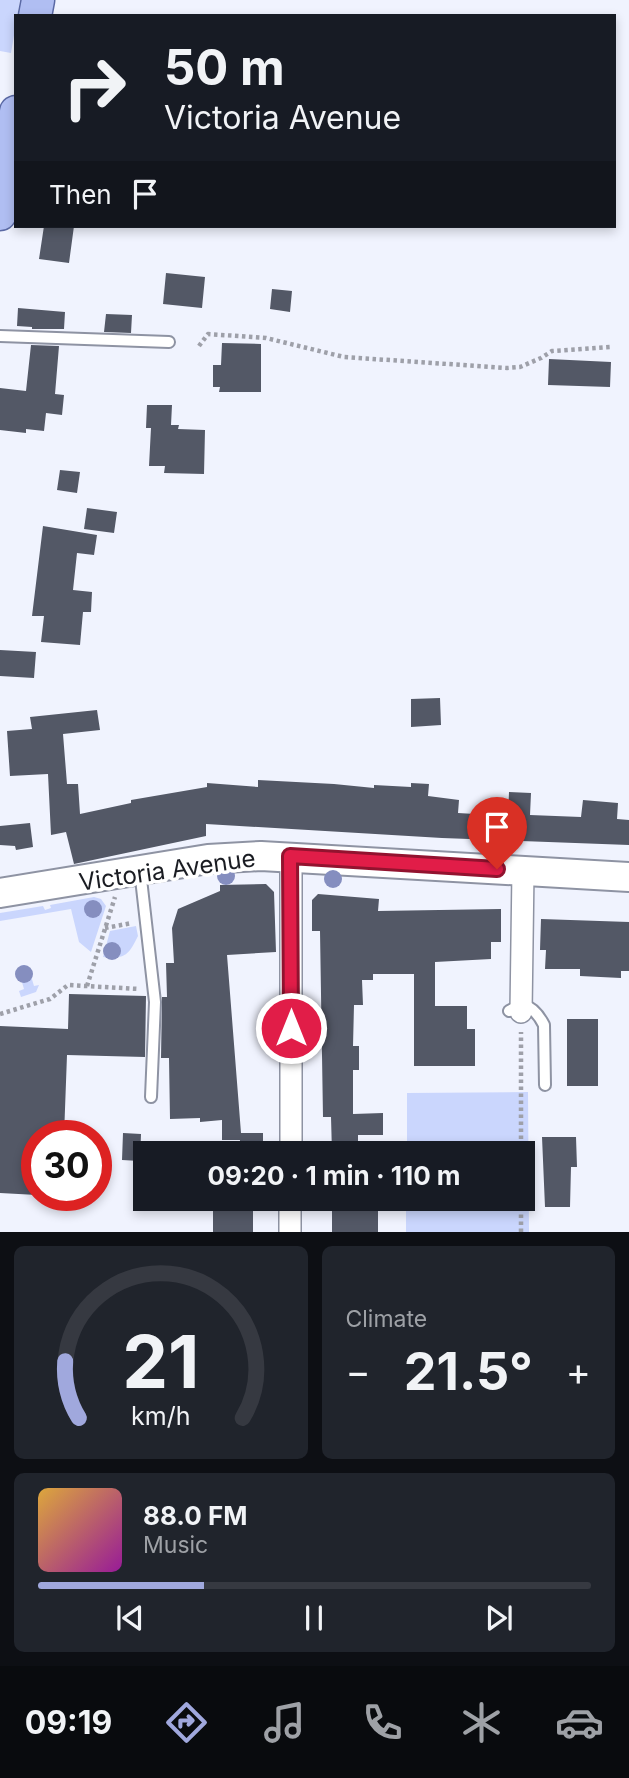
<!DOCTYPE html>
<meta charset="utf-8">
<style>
body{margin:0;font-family:Inter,sans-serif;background:#20242c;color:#f1f3f6;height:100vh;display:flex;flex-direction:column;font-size:26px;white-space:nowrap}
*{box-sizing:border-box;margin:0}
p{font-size:23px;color:#9ea1a6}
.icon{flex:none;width:38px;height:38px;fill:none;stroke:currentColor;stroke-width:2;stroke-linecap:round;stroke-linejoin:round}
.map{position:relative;height:1232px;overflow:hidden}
.sheet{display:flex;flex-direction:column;gap:14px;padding:14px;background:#0d0f14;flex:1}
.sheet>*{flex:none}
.top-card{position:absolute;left:14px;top:14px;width:602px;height:214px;border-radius:0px;box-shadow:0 4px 10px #0003;background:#171b24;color:#f1f3f6;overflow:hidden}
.speed{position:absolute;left:21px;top:1120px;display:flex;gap:14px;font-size:35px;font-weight:700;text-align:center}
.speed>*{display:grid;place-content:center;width:91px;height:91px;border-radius:50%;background:#171b24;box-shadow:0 4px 10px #0003;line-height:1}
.speed .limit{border:10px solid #d22;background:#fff;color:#111}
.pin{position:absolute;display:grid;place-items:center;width:60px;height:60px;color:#fff;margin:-72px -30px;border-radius:50% 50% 50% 0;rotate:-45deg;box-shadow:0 0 7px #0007}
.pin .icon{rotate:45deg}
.me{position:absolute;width:77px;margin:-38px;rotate:0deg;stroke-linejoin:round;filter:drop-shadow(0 0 5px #0008)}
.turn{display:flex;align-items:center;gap:24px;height:147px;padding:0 35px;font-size:32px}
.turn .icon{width:91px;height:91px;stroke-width:2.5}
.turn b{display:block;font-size:49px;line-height:60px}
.then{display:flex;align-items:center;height:66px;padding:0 35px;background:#0003;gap:14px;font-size:26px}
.big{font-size:52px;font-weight:700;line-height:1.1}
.sheet .tile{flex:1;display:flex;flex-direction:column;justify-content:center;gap:10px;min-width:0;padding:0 24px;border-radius:10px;background:#20242c}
.sheet .dial{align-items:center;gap:0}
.dial svg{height:182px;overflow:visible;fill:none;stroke:#363941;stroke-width:7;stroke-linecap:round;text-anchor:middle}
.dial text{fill:#f1f3f6;stroke:none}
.song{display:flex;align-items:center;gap:21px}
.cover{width:84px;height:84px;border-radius:10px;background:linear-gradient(135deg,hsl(40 70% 55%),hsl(300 70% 35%))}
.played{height:7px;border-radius:4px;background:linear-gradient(90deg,#a0a8dd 30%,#363941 30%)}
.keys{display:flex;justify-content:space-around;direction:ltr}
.heat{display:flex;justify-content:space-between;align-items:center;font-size:38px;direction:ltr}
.sheet .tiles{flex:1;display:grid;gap:14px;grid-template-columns:1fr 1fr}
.tile:last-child{grid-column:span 2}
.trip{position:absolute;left:133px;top:1141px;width:402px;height:70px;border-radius:0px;background:#171b24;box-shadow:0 4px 10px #0003;font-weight:700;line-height:70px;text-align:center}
.menu{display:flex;height:112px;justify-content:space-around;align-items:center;background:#090b0e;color:#9ea1a6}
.menu .icon{width:49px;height:49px}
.menu .current{color:#a0a8dd}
.menu b{font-size:32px;color:#f1f3f6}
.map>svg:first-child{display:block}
.green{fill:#cad6fd}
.building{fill:#535866}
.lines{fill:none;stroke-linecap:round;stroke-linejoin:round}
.lane-casing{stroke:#8e93a3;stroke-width:14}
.street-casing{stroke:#8e93a3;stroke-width:24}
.secondary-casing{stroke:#8e93a3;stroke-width:32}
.primary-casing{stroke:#5a69a4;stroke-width:35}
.path{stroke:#9ea0a9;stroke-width:4.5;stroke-dasharray:3.5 3.5;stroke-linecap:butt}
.lane{stroke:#fff;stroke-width:10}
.street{stroke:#fff;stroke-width:21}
.secondary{stroke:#fff;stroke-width:28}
.primary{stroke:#b0bef2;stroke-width:32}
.tree{fill:#858ebf}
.route-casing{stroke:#92132f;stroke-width:18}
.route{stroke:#e11d48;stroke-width:12}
.labels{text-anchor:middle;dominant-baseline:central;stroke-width:7;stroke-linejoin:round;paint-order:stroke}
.street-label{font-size:24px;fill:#1a1c22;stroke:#fff}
</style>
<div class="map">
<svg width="629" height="1232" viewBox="0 0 629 1232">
<rect width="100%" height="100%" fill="#f0f3fe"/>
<path class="green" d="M0 0H20L11 53 0 51Z
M94 897 101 899 106 906 91 952 79 942 71 909 0 921V913L43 906 45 910 51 908 50 905Z
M136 926 138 936C128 956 125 959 103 957L110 931Z
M22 965 28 966 34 986 39 985 36 992 21 997 19 991 24 989 18 969Z
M528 1092 529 1232H406V1199H523V1153H407V1093Z"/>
<path class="building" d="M44 226H74L69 263 39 259Z
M166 273 205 277 202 308 163 304Z
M272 289 292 291 290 312 270 309Z
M18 308 65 312 64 329H32V327L17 326Z
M106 314 132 315 131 333 104 332Z
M222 343 261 344V392H219L220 387H213V365H221Z
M31 345 59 346 55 394 64 395 62 415 46 413 44 431 26 429V433L0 430V388L26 391Z
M549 359 611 362 610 387 548 385Z
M147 405H172L171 425H179L178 429 205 430 204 474 164 473 165 466H149L151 428H146Z
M60 470 80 472 77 493 57 490Z
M87 508 117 512 114 533 84 529Z
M43 526 97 535 94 555 77 553 73 590 92 592 91 612H83L80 645 41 642 44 616H32Z
M0 650 36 652 34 678 0 676Z
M440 698 441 725 411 727V699Z
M97 710 100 730 63 734 67 784H78L80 814 131 803V800L207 787V783L258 787V780L334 784 374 788V785L411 787V783L429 784 428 796 459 800 458 813 508 816 509 792 531 793 530 815 581 817 583 800 618 803 617 819 629 820V845L442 838 206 824V836L74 864 66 832 51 835 48 774 10 776 7 731 32 729 30 717Z
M30 823 33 847 16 850 15 846 0 845V826Z
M266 884 274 892 276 952 227 955 241 1133H263V1153H239L240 1140H222V1120L200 1122V1118L170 1119 169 1058H161L162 997H167L166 963H174L172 928 178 909 220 891V885Z
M318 894 379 899 378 911 501 909V942H491V959L435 962V1006H467V1029H475V1066H414V974H373V980H362L363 1005H354L353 1046H359V1070H353V1114L383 1113V1135H358V1153H332L331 1117H323L320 931H312V900Z
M541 919 629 922V971H621V978L580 976V969H545L546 950H540Z
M69 994 146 996 145 1057 67 1055 64 1136H37V1195L0 1193V1026L68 1029Z
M567 1019H598V1086H567Z
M123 1133 141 1134 140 1161 122 1160Z
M542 1137H576L577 1167H571L570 1207H545Z
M213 1199H253V1232H213Z
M332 1199H378V1232H332Z"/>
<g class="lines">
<defs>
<path id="lane" d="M0 336 169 342
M140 870 155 1002 151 1097
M509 1011 522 1004C532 1007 539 1015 544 1025L545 1085"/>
<path id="street" d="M291 856V1153
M521 1012 523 871
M290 1232V1199"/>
<path id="secondary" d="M0 893 208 859 261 856 629 877"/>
<path id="primary" d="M35 16 38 0
M0 214 16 112"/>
</defs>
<use href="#lane" class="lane-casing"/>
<use href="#street" class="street-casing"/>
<use href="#secondary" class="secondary-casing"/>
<use href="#primary" class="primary-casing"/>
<path class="path" d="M199 346 208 334 266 338 344 357 507 368 520 367 541 358 552 351 611 347
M105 928 132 923
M87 986 115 897
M0 1014 50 999 68 985 139 989
M521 1153V1032
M521 1232V1199"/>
<use href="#lane" class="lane"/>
<use href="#street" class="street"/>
<use href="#secondary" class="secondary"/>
<use href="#primary" class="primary"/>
</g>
<g class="tree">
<circle cx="226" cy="876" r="9"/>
<circle cx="333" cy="879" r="9"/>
<circle cx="93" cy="909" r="9"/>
<circle cx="112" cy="951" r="9"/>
<circle cx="24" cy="974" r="9"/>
</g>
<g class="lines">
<defs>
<path id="route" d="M291 1028 290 856 497 869"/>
</defs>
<use href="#route" class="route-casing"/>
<use href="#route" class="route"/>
</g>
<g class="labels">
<g class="street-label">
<text transform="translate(167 870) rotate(-8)">Victoria Avenue</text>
</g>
</g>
</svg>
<div class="speed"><div class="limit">30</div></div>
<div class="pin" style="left:497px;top:869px;background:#d93025"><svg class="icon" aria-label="arrive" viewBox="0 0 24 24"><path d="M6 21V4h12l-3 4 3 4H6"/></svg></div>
<svg class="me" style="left:291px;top:1028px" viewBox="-20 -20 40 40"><circle r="17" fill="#e11d48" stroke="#fff" stroke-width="3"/><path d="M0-11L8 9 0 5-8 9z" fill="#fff"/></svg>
<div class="trip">09:20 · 1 min · 110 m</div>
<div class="top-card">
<div class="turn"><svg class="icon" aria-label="right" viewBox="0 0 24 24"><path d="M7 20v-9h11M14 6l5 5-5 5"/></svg><div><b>50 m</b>Victoria Avenue</div></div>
<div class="then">Then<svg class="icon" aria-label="arrive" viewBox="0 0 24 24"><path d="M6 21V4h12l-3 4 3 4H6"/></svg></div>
</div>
</div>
<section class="sheet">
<div class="tiles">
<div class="tile dial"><svg viewBox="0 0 100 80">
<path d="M14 69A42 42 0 1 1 86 69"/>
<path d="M14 69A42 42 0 0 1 8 44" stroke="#a0a8dd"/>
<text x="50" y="56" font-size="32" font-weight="700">21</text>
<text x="50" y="72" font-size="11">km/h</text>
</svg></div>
<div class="tile"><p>Climate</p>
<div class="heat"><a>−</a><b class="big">21.5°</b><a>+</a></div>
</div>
<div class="tile">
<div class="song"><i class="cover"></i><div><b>88.0 FM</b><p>Music</p></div></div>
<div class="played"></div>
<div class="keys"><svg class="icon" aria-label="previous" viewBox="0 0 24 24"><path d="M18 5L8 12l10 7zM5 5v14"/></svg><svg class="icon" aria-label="pause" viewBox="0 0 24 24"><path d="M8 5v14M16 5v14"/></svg><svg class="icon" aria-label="next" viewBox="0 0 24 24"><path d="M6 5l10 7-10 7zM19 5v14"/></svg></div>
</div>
</div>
</section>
<nav class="menu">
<b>09:19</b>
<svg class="icon current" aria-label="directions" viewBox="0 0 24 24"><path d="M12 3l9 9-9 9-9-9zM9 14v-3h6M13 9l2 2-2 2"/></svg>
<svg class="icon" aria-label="music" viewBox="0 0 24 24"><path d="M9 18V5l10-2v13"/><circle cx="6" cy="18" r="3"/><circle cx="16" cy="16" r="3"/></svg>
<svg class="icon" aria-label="phone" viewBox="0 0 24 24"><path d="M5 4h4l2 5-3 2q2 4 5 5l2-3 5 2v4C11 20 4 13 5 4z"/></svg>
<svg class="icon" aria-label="climate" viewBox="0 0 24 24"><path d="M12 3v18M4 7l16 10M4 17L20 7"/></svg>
<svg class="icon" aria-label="car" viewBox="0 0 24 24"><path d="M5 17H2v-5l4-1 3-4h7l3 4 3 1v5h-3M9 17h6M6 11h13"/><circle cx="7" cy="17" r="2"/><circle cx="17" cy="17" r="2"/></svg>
</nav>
